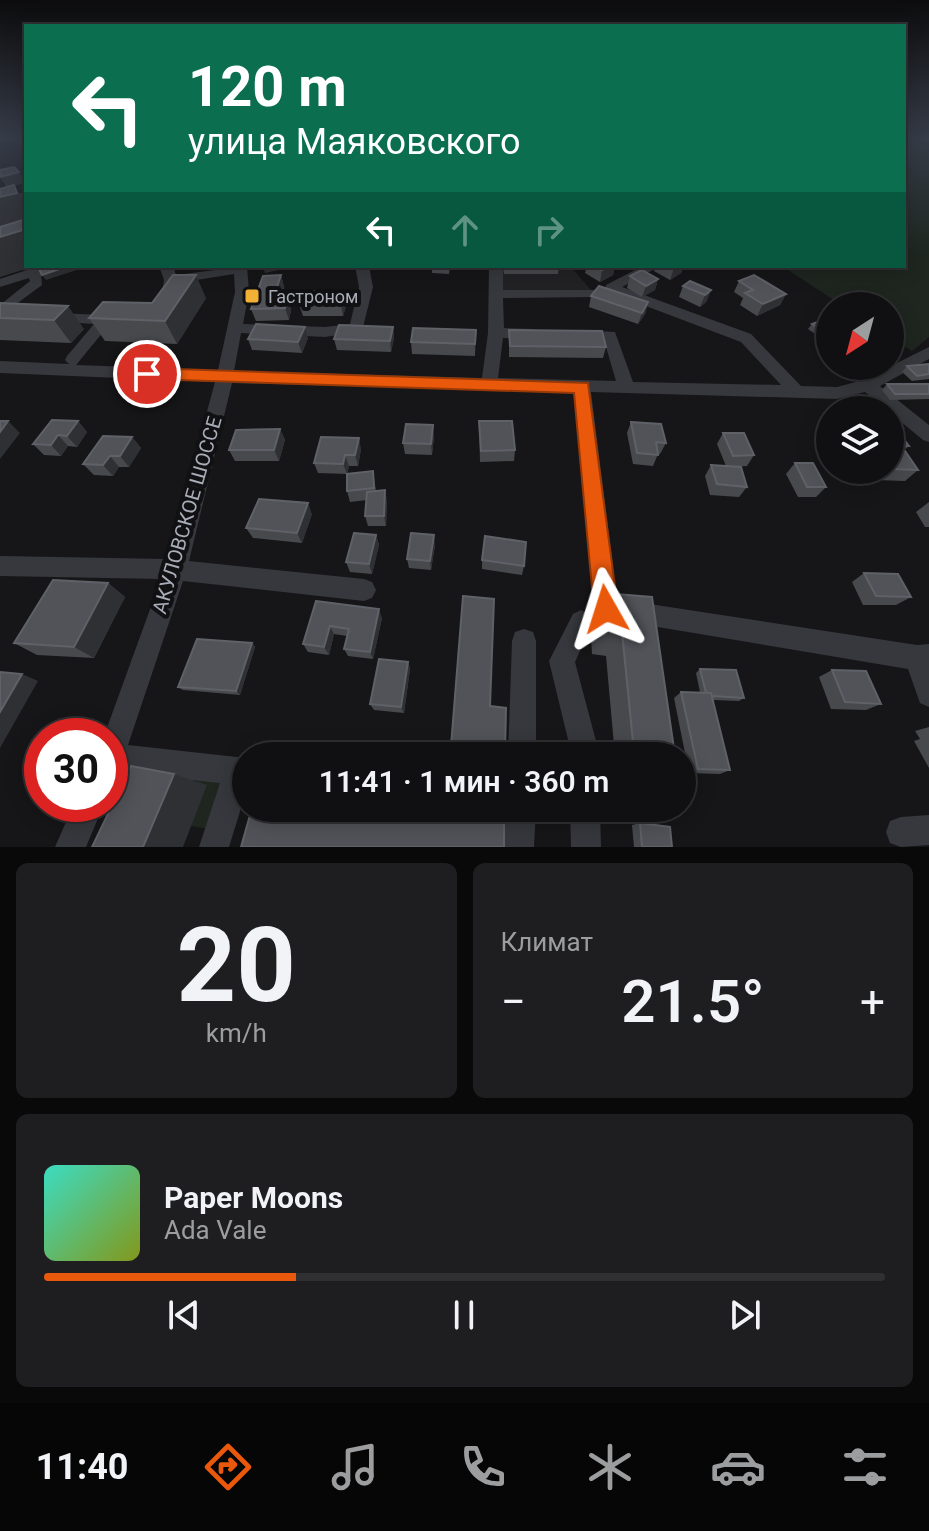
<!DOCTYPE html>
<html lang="ru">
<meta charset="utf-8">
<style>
body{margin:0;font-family:Roboto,sans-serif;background:#1e1e20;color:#f1f3f6;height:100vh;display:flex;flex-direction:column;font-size:30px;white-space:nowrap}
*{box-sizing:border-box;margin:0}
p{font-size:26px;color:#9c9d9f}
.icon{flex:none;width:44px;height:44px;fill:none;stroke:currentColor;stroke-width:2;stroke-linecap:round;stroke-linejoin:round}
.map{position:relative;height:847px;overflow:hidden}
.details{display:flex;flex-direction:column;gap:16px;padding:16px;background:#09090a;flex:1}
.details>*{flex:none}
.top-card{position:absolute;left:24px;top:24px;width:882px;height:244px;border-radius:0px;box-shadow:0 4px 20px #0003,0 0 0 2px #303032;background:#0b6e4f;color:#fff;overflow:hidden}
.needle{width:52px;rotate:216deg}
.buttons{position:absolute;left:816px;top:292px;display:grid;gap:16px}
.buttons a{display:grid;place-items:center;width:88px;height:88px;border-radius:50%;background:#101012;box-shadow:0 4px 20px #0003,0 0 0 2px #303032;font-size:40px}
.speed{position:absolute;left:24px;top:718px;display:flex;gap:16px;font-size:40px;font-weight:700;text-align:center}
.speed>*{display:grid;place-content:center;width:104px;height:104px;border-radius:50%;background:#101012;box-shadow:0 4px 20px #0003,0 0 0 2px #303032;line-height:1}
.speed .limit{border:12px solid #d22;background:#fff;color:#111}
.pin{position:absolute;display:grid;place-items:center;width:68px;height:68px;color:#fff;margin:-34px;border:4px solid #fff;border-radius:50%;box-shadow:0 2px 8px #0007}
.me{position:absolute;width:88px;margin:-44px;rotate:354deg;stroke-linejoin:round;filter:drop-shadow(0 0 6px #0008)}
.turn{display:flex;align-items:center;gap:28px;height:168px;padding:0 32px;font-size:36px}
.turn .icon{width:104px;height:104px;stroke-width:2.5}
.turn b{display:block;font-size:56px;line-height:68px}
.lanes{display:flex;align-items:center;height:76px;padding:0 32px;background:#0003;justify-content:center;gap:40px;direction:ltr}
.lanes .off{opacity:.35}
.big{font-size:60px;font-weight:600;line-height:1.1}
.details .widget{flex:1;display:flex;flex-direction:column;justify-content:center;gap:12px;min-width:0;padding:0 28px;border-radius:12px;background:#1e1e20}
.details .dial{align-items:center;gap:0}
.dial b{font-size:104px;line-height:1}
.song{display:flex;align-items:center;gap:24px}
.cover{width:96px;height:96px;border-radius:12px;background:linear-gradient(135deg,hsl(170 70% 55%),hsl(70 70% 35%))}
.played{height:8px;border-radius:4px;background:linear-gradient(90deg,#ea580c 30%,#303032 30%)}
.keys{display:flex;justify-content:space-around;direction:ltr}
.heat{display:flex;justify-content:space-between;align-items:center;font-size:44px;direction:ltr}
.details .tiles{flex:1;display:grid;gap:16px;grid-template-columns:1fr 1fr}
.widget:last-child{grid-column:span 2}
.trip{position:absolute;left:232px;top:742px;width:464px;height:80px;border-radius:40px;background:#101012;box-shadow:0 4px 20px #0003,0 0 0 2px #303032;font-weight:600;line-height:80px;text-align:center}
.dock{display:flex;height:128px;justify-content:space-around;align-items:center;background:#060607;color:#9c9d9f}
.dock .icon{width:56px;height:56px}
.dock .on{color:#ea580c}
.dock b{font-size:36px;color:#f1f3f6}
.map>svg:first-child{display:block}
.built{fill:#222225}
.green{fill:#1e261f}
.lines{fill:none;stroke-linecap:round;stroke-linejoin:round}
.minor{fill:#37383d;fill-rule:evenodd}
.wall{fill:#47494d}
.shaded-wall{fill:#2f3033}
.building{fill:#525359;stroke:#5f6168;stroke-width:2}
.route{fill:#ea580c;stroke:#983908;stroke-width:2}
.poi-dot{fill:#f2b134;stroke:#111113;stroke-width:3}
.labels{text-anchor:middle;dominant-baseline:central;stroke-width:8;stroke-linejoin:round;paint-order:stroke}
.far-poi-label{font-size:18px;fill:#a8adb8;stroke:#111113;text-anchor:start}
.street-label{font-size:20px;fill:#a8adb8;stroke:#111113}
</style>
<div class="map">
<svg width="929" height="847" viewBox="0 0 929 847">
<rect width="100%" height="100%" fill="#161618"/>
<path class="built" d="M500 266H570L592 291H502Z"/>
<path class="green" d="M904 138H929V337L912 351 890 337V306H843L782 266H904Z
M198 775 229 780 214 830 191 826Z"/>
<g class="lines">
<path class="minor" d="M26 192V198L0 205V199Z
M39 266H60L41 274 42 285 0 316V305L30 281 29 278 0 287V279Z
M159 266H173L176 275 247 266 249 292 243 324 325 327 350 324 359 287 355 266H369L373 287 362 331 325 337 241 333 234 371 482 378 488 333 489 266H503V290H605L606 285 643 266H660L622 287 751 334 801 386 837 387 863 380 929 347V359L880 386 929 425V442L923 440 865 392 837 399 591 392 617 599 917 645 929 644V707L920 703 908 669 598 617 594 609 574 392 232 383 189 561 364 579 372 582 376 590 372 598 364 601 183 581 128 745 246 758V792L229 847H199L220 783 110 772V736H104L161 579 0 576V556L167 559 215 382 0 373V361L69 364 65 360 67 356 94 324 47 321V315L52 313 106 315 113 320 76 365 218 370 235 292 234 274 177 283 175 300 168 304 161 300 164 280ZM600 297 616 302 622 297 741 342 781 385 633 382 615 332 578 330 570 335 578 340H604L616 381 498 378 503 338 533 339 541 334 533 329 504 328 503 298Z
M581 610 589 614 593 622 575 662 600 756H572L549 661 573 614Z
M524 629 533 632 536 641V756H508L512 641 515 632Z
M74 804H104L86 847H55Z
M506 808H536L534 847H504Z
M570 808H600L601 847H571Z
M929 815V845L901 847 890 843 886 832 890 821 901 817Z"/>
</g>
<path class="wall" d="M432 266H450L449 274 432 273Z
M503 266H559L558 274H504Z
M587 266H615L613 275 600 282 585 273Z
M656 266H684L681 273 670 280 654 271Z
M281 275 284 287 280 299H288L291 310 289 320 256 321 251 309Z
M630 276 658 279 655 290 642 297 627 288Z
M739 281 786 294 780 305 757 316 740 305 743 298 734 292Z
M683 286 711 290 706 302 700 307 679 297Z
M591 296 648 302 645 314 638 324 589 307Z
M206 298 177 344 105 341 89 318 152 303Z
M0 303 84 329 71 343 0 340Z
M347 303 343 316H303L299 304Z
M830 322V344L808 329 812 324Z
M393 327 394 338 391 352 337 350 334 339Z
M476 330 475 356 412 354 411 342Z
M509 330 606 347 603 358 509 357Z
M308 338 302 353 252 350 248 339Z
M929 364V379L912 381 902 372 907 366Z
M887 384H929V399L890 400 882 390Z
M78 421 87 432 77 447 68 446 61 456 44 455 33 444Z
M479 421 515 450 514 461 480 462Z
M631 422 666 443 660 454H658L653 466 633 464 627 433Z
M280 429 285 440 279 461H235L229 450Z
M890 430 909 446 903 451 918 470 905 481 875 480 868 470H890Z
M723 433 754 455 747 466 730 467 747 487 739 497 710 495 705 476 711 465 726 466 717 444Z
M434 436 432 455 405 454 403 443Z
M132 437 141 448 129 467H119L113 476 94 475 83 464Z
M361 449 358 466H349L347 474 318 473 314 463Z
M795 463 826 487 816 497H798L786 474Z
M373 471 376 491 387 501 386 526H368L365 516 367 500 350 502 347 491Z
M929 502V527H925L916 512Z
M312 514 302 543 253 538 246 528Z
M376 535 379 545 372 574 350 572 346 562Z
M435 545 431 570 409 568 407 559Z
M482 560 524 566 522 575 482 569Z
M864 573 911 597 896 605H863L852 582Z
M108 583 125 597 94 658 37 655 14 643Z
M603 593 652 597 675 756H615L606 656 592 654 590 619Z
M316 601 382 618 373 659 348 656 344 649 347 636 334 634 329 655 308 652 303 644Z
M252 643 255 647 240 695 183 690 178 687Z
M408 662 410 669 404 713 374 710 370 704Z
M700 669 744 698 739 701 713 700 730 770 720 774 689 773 674 698 681 692H700L696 673Z
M832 670 881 704 866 710 831 709 819 677Z
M490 706 505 751 503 756H452L451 746Z
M929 727V768L914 741 920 739 915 731Z
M640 823 672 847H634L632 825Z"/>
<path class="shaded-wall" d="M19 172 26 182 14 186 26 203V227L0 234V197L7 188 0 177Z
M26 229V266H35L0 277V237Z
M68 266H89L46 280 42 275Z
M263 266H283V269L265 273Z
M611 266H615L613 275 600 282 602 270Z
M678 266H684L681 273 670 280 674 268Z
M196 275 206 298 177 344 165 321Z
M281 275 284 287 277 308 273 299Z
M658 279 655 290 642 297 646 286Z
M711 290 706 302 700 307 705 295Z
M345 292 347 303 343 316 341 305Z
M786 294 780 305 757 316 763 304Z
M288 299 291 310 289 320 285 308Z
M648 302 645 314 638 324 642 313Z
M68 306 84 329 71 343 54 320Z
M305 327 308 338 302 353 298 342Z
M393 327 394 338 391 352 390 341Z
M8 421 20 433 0 459V432Z
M78 421 87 432 77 447 67 436Z
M433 425 434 436 432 455 431 444Z
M280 429 285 440 279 461 274 450Z
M58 435 68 446 61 456 51 445Z
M132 437 141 448 129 467 120 456Z
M359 438 361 449 358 466 355 455Z
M345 455 349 466 347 474 343 464Z
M110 456 119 467 113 476 103 465Z
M385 490 387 501 386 526 384 516Z
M308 503 312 514 302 543 297 533Z
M376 535 379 545 372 574 369 564Z
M434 535 435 545 431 570 430 561Z
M108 583 125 597 94 658 74 647Z
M379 609 382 618 373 659 370 652Z
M330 626 334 634 329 655 324 647Z
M252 643 255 647 240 695 236 691Z
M408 662 410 669 404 713 401 707Z
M22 674 38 681 0 748V712Z
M174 774 207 785 183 847H143Z"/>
<path class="building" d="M14 167 19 172 0 177V170Z
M14 185 17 193 0 197V189Z
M26 219V229L0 237V227Z
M47 266H68L42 275 39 269Z
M595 266H611L602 270Z
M642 270 658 279 646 286 630 276Z
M173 275H196L165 321 89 318 103 302 152 303Z
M281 275 273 299H288L285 308 251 309 263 276Z
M754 275 786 294 763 304 745 293 753 290 739 281Z
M690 281 711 290 705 295 683 286Z
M599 286 648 302 642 313 591 296Z
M305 291 345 292 341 305 299 304Z
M0 303 68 306 54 320 0 318Z
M825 319 830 322V336L812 324Z
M256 324 305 327 298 342 248 339Z
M339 325 393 327 390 341 334 339Z
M413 328 476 330 475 344 411 342Z
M509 330 602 331 606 347 510 346Z
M929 364V374L917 376 907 366Z
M887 384H929V394H895Z
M52 420 78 421 67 436 58 435 51 445 33 444Z
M0 421H8L0 432Z
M479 421H512L515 450 481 451Z
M631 422 661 424 666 443 656 442 658 455 637 453Z
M406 424 433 425 431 444 403 443Z
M280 429 274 450H229L236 430Z
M896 429 909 446H890V430Z
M723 433H744L754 455 733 456Z
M103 436 132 437 120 456H110L103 465 83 464Z
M321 437 359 438 355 455H345L343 464 314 463Z
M890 450 905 451 918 470 890 469Z
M795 463H813L826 487H807Z
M711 465 741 467 747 487 717 484Z
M373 471 374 488 347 491V474Z
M385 490 384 516H365L367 492Z
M259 499 308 503 297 533 246 528Z
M354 533 376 535 369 564 346 562Z
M411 533 434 535 430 561 407 559Z
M485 536 526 542 524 566 482 560Z
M864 573 898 574 911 597 876 596Z
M53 580 108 583 74 647 14 643Z
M603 593 652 597 675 756 634 752 622 632 606 631Z
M463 596 494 599 490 706 506 708 505 751 451 746Z
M316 601 379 609 370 652 344 649 349 629 330 626 324 647 303 644Z
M197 639 252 643 236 691 178 687Z
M379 659 408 662 401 707 370 704Z
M700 669 736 670 744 698 712 696 711 693H706Z
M832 670 866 671 881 704 845 702Z
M0 672 22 674 0 712Z
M681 692 711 693 730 770 698 769Z
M131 766 174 774 143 847H92Z
M252 808H412L504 817V847H241Z
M640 823 670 827 672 847H642Z"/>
<linearGradient id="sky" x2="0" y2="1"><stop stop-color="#0c0c0d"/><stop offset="0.54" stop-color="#363c48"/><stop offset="1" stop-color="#363c48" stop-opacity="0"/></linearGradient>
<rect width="929" height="257" fill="url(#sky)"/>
<path class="route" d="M147 368 588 383 618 609 614 618 606 621 597 618 594 609 574 393 147 379 139 374Z"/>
<rect class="poi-dot" x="244" y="288" width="16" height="16" rx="4"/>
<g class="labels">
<g class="far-poi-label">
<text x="268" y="296">Гастроном</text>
</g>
<g class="street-label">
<text transform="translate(187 515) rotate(-74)">АКУЛОВСКОЕ ШОССЕ</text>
</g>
</g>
</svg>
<div class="buttons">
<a><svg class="needle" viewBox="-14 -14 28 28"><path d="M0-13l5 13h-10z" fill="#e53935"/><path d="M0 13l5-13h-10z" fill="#9c9d9f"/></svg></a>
<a><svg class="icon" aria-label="layers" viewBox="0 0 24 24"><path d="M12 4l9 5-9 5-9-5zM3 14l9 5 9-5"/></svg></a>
</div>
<div class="speed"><div class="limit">30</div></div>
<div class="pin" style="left:147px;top:374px;background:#d93025"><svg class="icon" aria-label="arrive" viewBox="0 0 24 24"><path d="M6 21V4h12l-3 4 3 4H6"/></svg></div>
<svg class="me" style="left:606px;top:609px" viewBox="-20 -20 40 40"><path d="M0-17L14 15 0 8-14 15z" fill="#ea580c" stroke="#fff" stroke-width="4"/></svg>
<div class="trip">11:41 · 1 мин · 360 m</div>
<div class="top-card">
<div class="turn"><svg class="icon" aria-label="left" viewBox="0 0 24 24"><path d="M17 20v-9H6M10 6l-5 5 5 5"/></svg><div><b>120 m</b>улица Маяковского</div></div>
<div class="lanes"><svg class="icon" aria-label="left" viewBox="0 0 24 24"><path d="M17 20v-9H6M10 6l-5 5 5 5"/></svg><svg class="icon off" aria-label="ahead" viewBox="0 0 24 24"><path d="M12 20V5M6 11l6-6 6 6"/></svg><svg class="icon off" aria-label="right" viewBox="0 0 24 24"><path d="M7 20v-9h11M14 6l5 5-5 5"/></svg></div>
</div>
</div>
<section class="details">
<div class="tiles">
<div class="widget dial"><b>20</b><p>km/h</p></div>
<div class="widget"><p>Климат</p>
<div class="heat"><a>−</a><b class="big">21.5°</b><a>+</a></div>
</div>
<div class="widget">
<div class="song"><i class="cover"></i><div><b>Paper Moons</b><p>Ada Vale</p></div></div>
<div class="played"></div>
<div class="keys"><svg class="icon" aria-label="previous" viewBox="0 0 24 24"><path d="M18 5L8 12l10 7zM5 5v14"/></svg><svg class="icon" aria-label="pause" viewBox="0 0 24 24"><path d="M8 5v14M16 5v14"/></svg><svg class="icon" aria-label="next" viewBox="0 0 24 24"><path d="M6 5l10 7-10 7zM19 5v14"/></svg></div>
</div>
</div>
</section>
<nav class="dock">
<b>11:40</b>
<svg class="icon on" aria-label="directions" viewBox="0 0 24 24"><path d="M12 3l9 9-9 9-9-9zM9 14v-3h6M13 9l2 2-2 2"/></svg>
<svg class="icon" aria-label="music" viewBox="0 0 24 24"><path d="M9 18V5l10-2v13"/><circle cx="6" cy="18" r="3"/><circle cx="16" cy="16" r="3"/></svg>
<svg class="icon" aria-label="phone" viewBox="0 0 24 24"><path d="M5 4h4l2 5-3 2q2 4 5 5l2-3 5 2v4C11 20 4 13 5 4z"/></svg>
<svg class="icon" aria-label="climate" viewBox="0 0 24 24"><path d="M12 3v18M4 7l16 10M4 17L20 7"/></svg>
<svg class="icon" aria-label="car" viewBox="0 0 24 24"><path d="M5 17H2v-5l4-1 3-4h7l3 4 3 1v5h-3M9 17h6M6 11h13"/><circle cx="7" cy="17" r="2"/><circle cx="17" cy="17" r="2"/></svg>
<svg class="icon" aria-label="filters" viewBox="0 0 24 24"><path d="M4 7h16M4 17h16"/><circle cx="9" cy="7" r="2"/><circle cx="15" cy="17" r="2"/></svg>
</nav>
